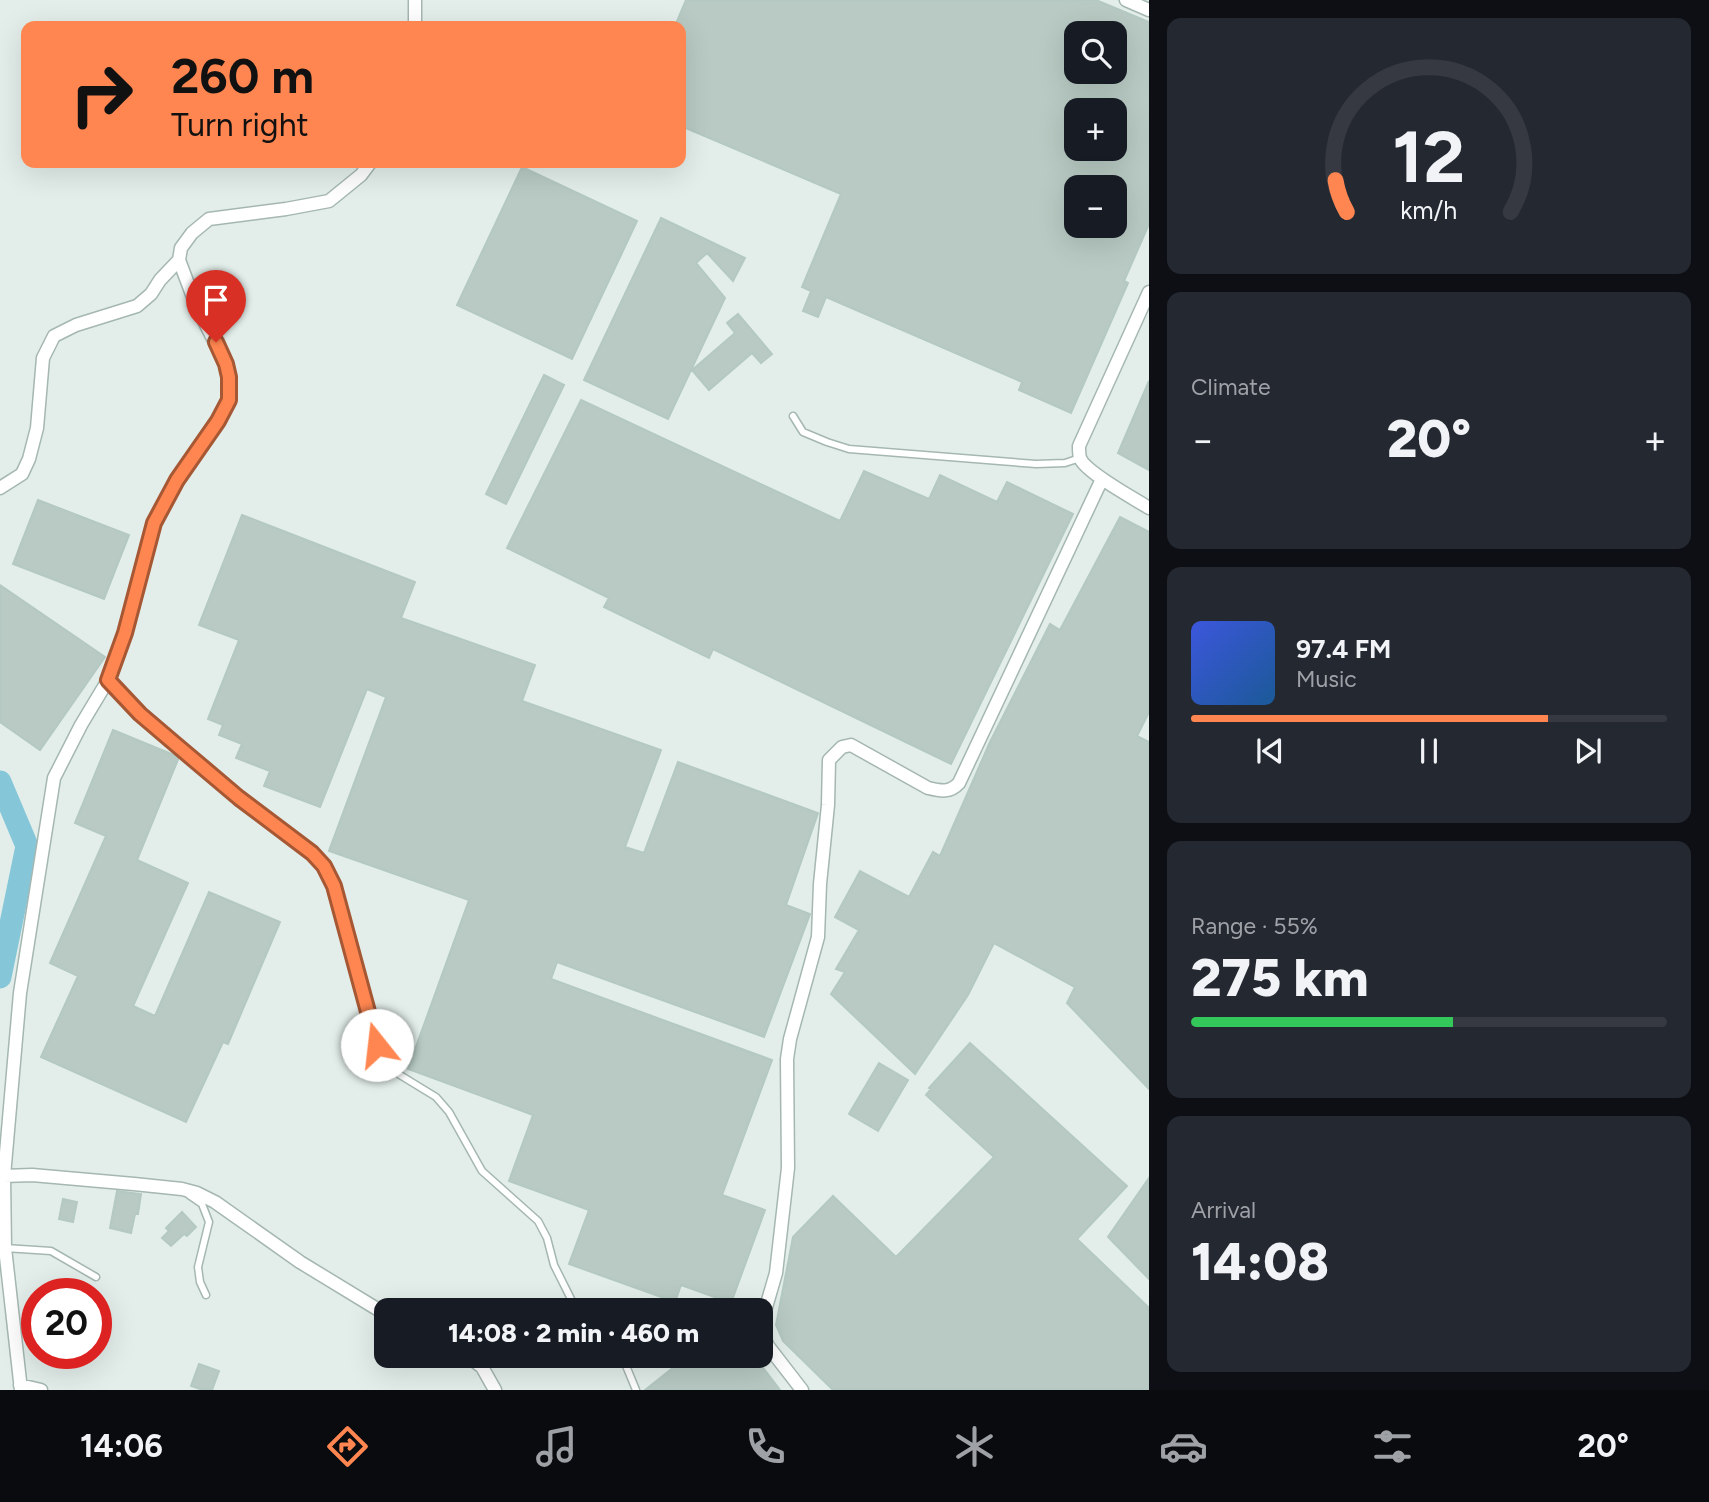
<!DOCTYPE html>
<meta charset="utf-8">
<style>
body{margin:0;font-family:Figtree,sans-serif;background:#242831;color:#f1f3f6;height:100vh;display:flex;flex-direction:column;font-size:26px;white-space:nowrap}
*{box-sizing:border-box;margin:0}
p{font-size:23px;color:#9ea1a6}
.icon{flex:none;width:38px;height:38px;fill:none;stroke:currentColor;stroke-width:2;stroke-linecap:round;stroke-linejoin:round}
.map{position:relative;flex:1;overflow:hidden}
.panel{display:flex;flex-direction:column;gap:18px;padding:18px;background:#0d0f14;width:560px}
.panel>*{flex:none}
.hud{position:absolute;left:21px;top:21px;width:665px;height:147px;border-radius:14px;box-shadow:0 7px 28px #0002;background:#ff8650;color:#111;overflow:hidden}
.tools{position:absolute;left:1064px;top:21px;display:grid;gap:14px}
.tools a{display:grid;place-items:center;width:63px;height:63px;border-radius:14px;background:#171b24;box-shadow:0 7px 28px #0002;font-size:35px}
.speed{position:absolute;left:21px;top:1278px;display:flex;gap:14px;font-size:35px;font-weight:700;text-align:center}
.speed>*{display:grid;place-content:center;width:91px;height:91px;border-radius:50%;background:#171b24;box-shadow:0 7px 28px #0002;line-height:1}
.speed .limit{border:10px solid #d22;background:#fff;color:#111}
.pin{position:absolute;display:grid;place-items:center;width:60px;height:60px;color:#fff;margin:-72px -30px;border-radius:50% 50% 50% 0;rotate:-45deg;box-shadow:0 0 7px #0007}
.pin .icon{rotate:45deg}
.me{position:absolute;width:77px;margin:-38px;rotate:344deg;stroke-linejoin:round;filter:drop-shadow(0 0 5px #0008)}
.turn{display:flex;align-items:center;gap:24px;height:147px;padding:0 35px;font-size:32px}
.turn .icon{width:91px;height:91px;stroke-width:2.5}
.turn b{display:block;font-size:49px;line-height:60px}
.big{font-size:52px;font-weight:800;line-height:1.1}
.panel .card{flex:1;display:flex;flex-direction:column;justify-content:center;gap:10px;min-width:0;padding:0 24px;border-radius:14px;background:#242831}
.panel .dial{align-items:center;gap:0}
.dial svg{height:182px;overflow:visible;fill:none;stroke:#363941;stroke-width:7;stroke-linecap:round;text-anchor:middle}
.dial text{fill:#f1f3f6;stroke:none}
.song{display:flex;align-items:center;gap:21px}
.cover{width:84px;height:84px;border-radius:10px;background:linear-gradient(135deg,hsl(230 70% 55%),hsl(210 70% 35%))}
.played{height:7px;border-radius:4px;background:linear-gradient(90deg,#ff8650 75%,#363941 75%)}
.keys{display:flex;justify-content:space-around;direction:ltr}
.heat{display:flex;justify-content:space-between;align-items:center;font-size:38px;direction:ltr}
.charge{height:10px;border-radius:5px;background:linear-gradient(90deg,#34c759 55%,#363941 0)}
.trip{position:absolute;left:374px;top:1298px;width:399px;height:70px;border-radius:14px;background:#171b24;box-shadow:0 7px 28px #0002;font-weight:800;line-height:70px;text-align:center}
.menu{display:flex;height:112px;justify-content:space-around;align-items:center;background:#090b0e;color:#9ea1a6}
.menu .icon{width:49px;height:49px}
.menu .selected{color:#ff8650}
.menu b{font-size:32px;color:#f1f3f6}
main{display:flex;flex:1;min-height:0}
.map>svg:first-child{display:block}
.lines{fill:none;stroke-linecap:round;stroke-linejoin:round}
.river{stroke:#85c7d9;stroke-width:23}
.building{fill:#b8cac3;stroke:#b4c9c2;stroke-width:2;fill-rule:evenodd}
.service-casing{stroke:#a5b7b2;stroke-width:9}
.minor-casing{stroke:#a5b7b2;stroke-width:15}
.service{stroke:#fff;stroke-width:6}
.minor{stroke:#fff;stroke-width:12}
.route-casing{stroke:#a65734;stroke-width:18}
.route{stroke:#ff8650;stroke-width:12}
</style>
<main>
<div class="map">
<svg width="1149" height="1390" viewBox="0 0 1149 1390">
<rect width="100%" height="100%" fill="#e3eeea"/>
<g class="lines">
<path class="river" d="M0 782 27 846 0 977"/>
</g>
<path class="building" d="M686 0H1096L1149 22V224L1124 281 1128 283 1071 413 1019 390 1022 382 826 297 818 317 803 311 811 291 802 287 841 194 681 126V26H675ZM1076 33H1115V72H1076ZM1076 110H1115V149H1076ZM1076 187H1115V226H1076Z
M522 167 637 221 572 359 457 305Z
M661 218 745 258 733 281 707 253 696 263 725 298 668 419 584 380Z
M738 314 772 354 761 363 752 353 709 390 692 370 735 333 727 323Z
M544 375 564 385 506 504 486 494Z
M1149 381V470L1118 453Z
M581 400 840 521 864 471 929 499 940 475 997 502 1007 482 1073 514 951 764 713 649 709 658 604 607 609 598 507 548Z
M38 500 129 535 104 599 13 564Z
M242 515 415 582 401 618 535 665 522 701 661 750 625 847 644 853 678 762 818 813 786 905 810 914 764 1037 557 962 551 979 772 1060 722 1195 765 1210 731 1303 681 1285 675 1302 569 1264 589 1210 509 1181 533 1115 408 1069 469 900 329 851 386 697 367 689 320 807 264 786 270 771 236 758 242 744 219 735 223 725 208 719 239 640 199 625Z
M1120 517 1149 532V712L1137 736 1149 742V1089L1067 1003 1075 987 994 943 968 995 915 1074 831 994 845 972 836 969 859 930 835 917 860 871 909 897 933 852 940 856 990 742 1050 624 1060 630Z
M0 585 105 657 40 750 0 722Z
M113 730 179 757 137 860 188 883 133 1006 155 1016 209 892 280 922 228 1044 223 1042 186 1122 41 1057 78 976 50 963 106 836 75 823Z
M970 1043 1127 1186 1077 1239 1149 1308V1390H833L783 1341 776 1325 793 1237 833 1196 896 1257 994 1157 926 1095 931 1089 929 1088Z
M879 1063 908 1080 878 1131 849 1114Z
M1149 1178V1279L1108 1237Z
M117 1191 141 1194 138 1214H135L131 1233 110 1228Z
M63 1199 77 1202 73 1222 59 1219Z
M182 1212 196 1227 187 1236 184 1234 171 1246 162 1238 169 1231 166 1228Z
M688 1356H754L780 1390H645Z
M199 1364 219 1371 212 1390H203L191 1386Z"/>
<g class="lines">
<defs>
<path id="service" d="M793 416 803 432 827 442 849 449 1036 464 1065 463 1080 458
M108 680 140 714 174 743 239 798 312 853 324 866 334 886 356 972 378 1045 385 1061 400 1075 436 1097 449 1112 482 1171 538 1221 547 1238 554 1265 573 1303 581 1311
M189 1195 202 1204 209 1222 198 1267 200 1282 206 1295
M5 1248 51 1251 96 1277
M622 1356 636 1390"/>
<path id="minor" d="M1126 0 1149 10
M415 26V0
M1149 292 1079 446C1079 450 1079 454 1080 458 1085 472 1135 499 1149 508
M0 488 22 474 29 459 37 428 43 358 54 336 76 325 137 306 151 294 160 280 179 260
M4 1176 32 1175 134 1184 182 1189 197 1193 215 1202 300 1262 387 1315
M468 1356 482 1367 495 1390
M20 1385 41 1390
M21 1390 5 1248 4 1176 20 993 54 778 81 725 108 680 125 633 154 523 177 480 218 420 229 400V377L226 364 196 305 179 260 181 248 192 233 209 219 286 209 329 201 361 175 370 163
M802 1390 768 1346 763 1335 762 1321 776 1273 788 1168 787 1059 790 1039 818 937 820 884 828 805 829 760 842 747 851 745 928 788C941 791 950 793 959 783L1102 479"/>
</defs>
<use href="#service" class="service-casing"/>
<use href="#minor" class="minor-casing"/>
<use href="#service" class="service"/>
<use href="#minor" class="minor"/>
</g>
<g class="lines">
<defs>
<path id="route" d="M216 342 226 364 229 377V400L218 421 177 480 154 523 125 633 108 680 140 714 174 743 239 798 312 853 324 866 334 886 377 1045"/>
</defs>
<use href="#route" class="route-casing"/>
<use href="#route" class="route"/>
</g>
</svg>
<div class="tools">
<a><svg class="icon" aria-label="search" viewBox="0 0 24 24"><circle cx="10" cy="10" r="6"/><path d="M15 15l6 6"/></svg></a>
<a>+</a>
<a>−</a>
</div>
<div class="speed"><div class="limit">20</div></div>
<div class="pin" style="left:216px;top:342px;background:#d93025"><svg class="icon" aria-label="arrive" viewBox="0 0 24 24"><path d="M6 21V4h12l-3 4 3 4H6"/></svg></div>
<svg class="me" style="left:377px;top:1045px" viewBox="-20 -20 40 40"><circle r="19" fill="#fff"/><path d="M0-13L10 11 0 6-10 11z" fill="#ff8650"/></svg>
<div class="trip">14:08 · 2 min · 460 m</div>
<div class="hud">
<div class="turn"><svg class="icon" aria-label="right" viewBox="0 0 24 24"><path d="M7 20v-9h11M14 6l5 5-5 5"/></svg><div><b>260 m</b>Turn right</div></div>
</div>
</div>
<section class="panel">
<div class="card dial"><svg viewBox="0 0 100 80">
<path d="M14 69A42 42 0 1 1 86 69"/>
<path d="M14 69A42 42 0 0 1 9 55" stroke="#ff8650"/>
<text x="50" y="56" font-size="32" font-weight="700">12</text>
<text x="50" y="72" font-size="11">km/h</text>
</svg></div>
<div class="card"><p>Climate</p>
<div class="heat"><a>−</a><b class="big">20°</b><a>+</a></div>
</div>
<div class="card">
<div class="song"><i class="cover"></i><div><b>97.4 FM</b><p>Music</p></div></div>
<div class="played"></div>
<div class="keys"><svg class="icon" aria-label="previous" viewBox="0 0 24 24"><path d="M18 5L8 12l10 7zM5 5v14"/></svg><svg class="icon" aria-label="pause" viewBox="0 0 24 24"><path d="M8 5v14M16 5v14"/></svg><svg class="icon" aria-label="next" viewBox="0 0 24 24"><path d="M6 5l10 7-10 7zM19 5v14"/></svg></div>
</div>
<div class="card"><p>Range · 55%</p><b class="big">275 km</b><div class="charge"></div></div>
<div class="card"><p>Arrival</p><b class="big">14:08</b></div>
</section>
</main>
<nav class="menu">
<b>14:06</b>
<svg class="icon selected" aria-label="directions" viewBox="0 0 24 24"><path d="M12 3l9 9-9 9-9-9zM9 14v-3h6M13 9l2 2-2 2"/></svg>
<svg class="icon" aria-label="music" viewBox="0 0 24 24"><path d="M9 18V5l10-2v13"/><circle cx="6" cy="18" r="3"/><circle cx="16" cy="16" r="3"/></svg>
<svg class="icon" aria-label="phone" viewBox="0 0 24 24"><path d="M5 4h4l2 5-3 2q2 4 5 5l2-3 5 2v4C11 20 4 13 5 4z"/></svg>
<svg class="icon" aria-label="climate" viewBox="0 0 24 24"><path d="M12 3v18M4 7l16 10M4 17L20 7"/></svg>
<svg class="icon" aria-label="car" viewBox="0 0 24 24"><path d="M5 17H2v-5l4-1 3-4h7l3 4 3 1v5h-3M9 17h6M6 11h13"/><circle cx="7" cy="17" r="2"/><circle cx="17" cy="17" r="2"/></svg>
<svg class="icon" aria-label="filters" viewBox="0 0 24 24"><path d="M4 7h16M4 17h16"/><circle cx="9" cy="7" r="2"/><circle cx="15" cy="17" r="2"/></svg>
<b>20°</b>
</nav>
